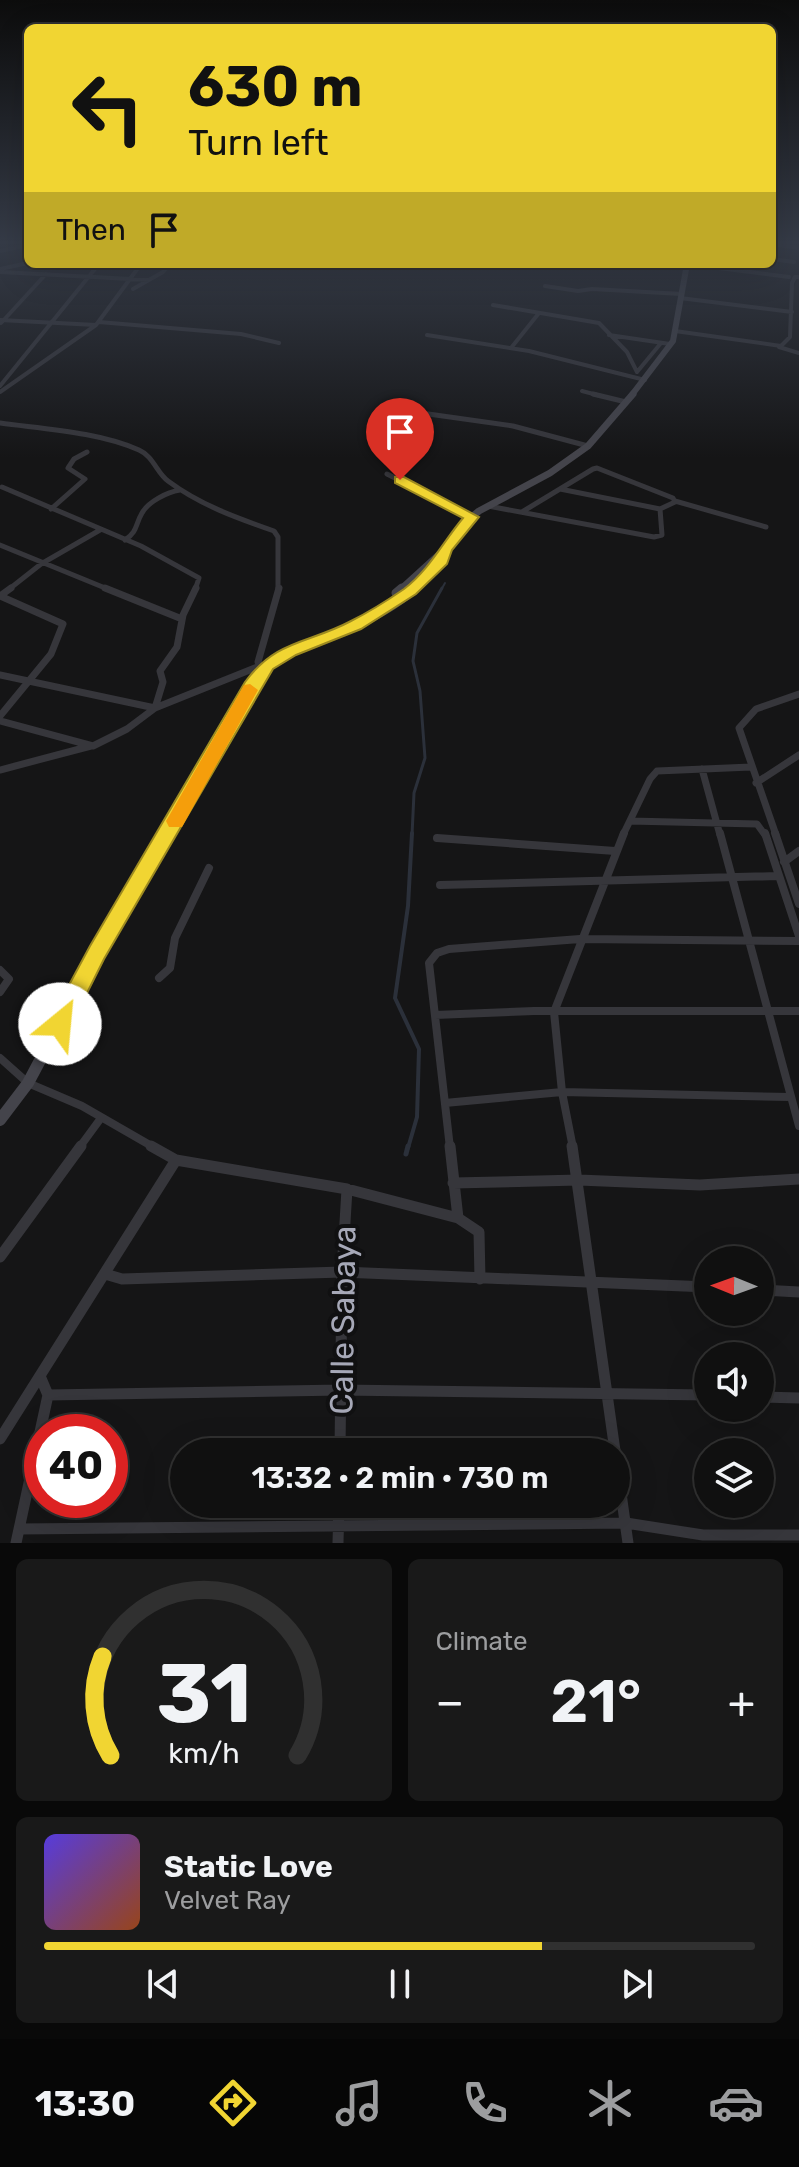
<!DOCTYPE html>
<meta charset="utf-8">
<style>
body{margin:0;font-family:Rubik,sans-serif;background:#191919;color:#f1f3f6;height:100vh;display:flex;flex-direction:column;font-size:30px;white-space:nowrap}
*{box-sizing:border-box;margin:0}
p{font-size:26px;color:#9c9d9f}
.icon{flex:none;width:44px;height:44px;fill:none;stroke:currentColor;stroke-width:2;stroke-linecap:round;stroke-linejoin:round}
.map{position:relative;height:1543px;overflow:hidden}
.panel{display:flex;flex-direction:column;gap:16px;padding:16px;background:#090909;flex:1}
.panel>*{flex:none}
.hud{position:absolute;left:24px;top:24px;width:752px;height:244px;border-radius:12px;box-shadow:0 8px 32px #0002,0 0 0 2px #303030;background:#f1d532;color:#111;overflow:hidden}
.needle{width:52px;rotate:271deg}
.controls{position:absolute;left:694px;top:1246px;display:grid;gap:16px}
.controls a{display:grid;place-items:center;width:80px;height:80px;border-radius:50%;background:#101010;box-shadow:0 8px 32px #0002,0 0 0 2px #303030;font-size:40px}
.speed{position:absolute;left:24px;top:1414px;display:flex;gap:16px;font-size:40px;font-weight:700;text-align:center}
.speed>*{display:grid;place-content:center;width:104px;height:104px;border-radius:50%;background:#101010;box-shadow:0 8px 32px #0002,0 0 0 2px #303030;line-height:1}
.speed .limit{border:12px solid #d22;background:#fff;color:#111}
.pin{position:absolute;display:grid;place-items:center;width:68px;height:68px;color:#fff;margin:-82px -34px;border-radius:50% 50% 50% 0;rotate:-45deg;box-shadow:0 0 8px #0007}
.pin .icon{rotate:45deg}
.me{position:absolute;width:88px;margin:-44px;rotate:28deg;stroke-linejoin:round;filter:drop-shadow(0 0 6px #0008)}
.turn{display:flex;align-items:center;gap:28px;height:168px;padding:0 32px;font-size:36px}
.turn .icon{width:104px;height:104px;stroke-width:2.5}
.turn b{display:block;font-size:56px;line-height:68px}
.then{display:flex;align-items:center;height:76px;padding:0 32px;background:#0003;gap:16px;font-size:30px}
.big{font-size:60px;font-weight:600;line-height:1.1}
.panel .tile{flex:1;display:flex;flex-direction:column;justify-content:center;gap:12px;min-width:0;padding:0 28px;border-radius:12px;background:#191919}
.panel .dial{align-items:center;gap:0}
.dial svg{height:208px;overflow:visible;fill:none;stroke:#303030;stroke-width:7;stroke-linecap:round;text-anchor:middle}
.dial text{fill:#f1f3f6;stroke:none}
.song{display:flex;align-items:center;gap:24px}
.cover{width:96px;height:96px;border-radius:12px;background:linear-gradient(135deg,hsl(250 70% 55%),hsl(20 70% 35%))}
.played{height:8px;border-radius:4px;background:linear-gradient(90deg,#f1d532 70%,#303030 70%)}
.keys{display:flex;justify-content:space-around;direction:ltr}
.heat{display:flex;justify-content:space-between;align-items:center;font-size:44px;direction:ltr}
.panel .tiles{flex:1;display:grid;gap:16px;grid-template-columns:1fr 1fr}
.tile:last-child{grid-column:span 2}
.trip{position:absolute;left:170px;top:1438px;width:460px;height:80px;border-radius:40px;background:#101010;box-shadow:0 8px 32px #0002,0 0 0 2px #303030;font-weight:600;line-height:80px;text-align:center}
.tabs{display:flex;height:128px;justify-content:space-around;align-items:center;background:#060606;color:#9c9d9f}
.tabs .icon{width:56px;height:56px}
.tabs .selected{color:#f1d532}
.tabs b{font-size:36px;color:#f1f3f6}
.map>svg:first-child{display:block}
.lines{fill:none;stroke-linecap:round;stroke-linejoin:round}
.stream-far3{stroke:#2b303a;stroke-width:2}
.stream-far2{stroke:#2b303a;stroke-width:3}
.stream-far1{stroke:#2b303a;stroke-width:4}
.stream{stroke:#2b303a;stroke-width:5}
.street-far4{stroke:#36363b;stroke-width:4}
.street-far3{stroke:#36363b;stroke-width:5}
.street-far2{stroke:#36363b;stroke-width:7}
.street-far1{stroke:#36363b;stroke-width:8}
.street{stroke:#36363b;stroke-width:11}
.secondary-far3{stroke:#44444b;stroke-width:6}
.secondary-far2{stroke:#44444b;stroke-width:7}
.secondary-far1{stroke:#44444b;stroke-width:9}
.secondary{stroke:#44444b;stroke-width:12}
.route{fill:#f1d532;stroke:#9d8a20;stroke-width:2}
.slow{fill:#f59e0b}
.labels{text-anchor:middle;dominant-baseline:central;stroke-width:8;stroke-linejoin:round;paint-order:stroke}
.near-street-label{font-size:32px;fill:#a6a8b7;stroke:#101011}
</style>
<div class="map">
<svg width="799" height="1543" viewBox="0 0 799 1543">
<rect width="100%" height="100%" fill="#151516"/>
<g class="lines">
<path class="stream-far3" d="M441 590 445 583"/>
<path class="stream-far2" d="M412 835 414 793 425 758 420 691 413 661 417 633 442 588"/>
<path class="stream-far1" d="M408 1148 417 1117 419 1049 395 998 408 906 412 833"/>
<path class="stream" d="M406 1154 408 1146"/>
<path class="street-far4" d="M772 244 799 248
M0 251 28 245
M772 259 794 262
M687 264 789 277
M0 269 28 263
M1 272 149 280
M545 286 578 291 592 289 682 294
M133 289 163 272 170 264
M680 298 792 312
M493 305 599 323 627 352 637 372
M0 320 96 325
M99 322 241 334 279 343
M1 323 46 274
M675 331 781 346 790 337 792 283 795 277H799
M427 335 529 351 645 380
M609 335 670 344
M779 347 799 353
M511 348 539 313
M637 372 661 343
M0 386 99 264
M582 391 601 396
M0 392 96 325 141 264"/>
<path class="street-far3" d="M593 394 626 402
M386 408 513 426 588 446
M0 423C44 429 99 432 139 450 153 456 157 473 168 481 200 505 237 518 274 531L278 537V590
M387 474 472 517
M2 487 141 546 199 578 195 590
M675 501 766 527
M488 506 654 537 662 535 660 509
M51 509 85 479 68 468 74 459 87 452
M522 512 593 469 597 468 673 498 675 502 660 509 560 489
M125 540C138 531 135 525 142 513 148 502 167 492 180 490
M0 545 110 590
M8 590 41 564 100 530"/>
<path class="street-far2" d="M105 588 182 619
M267 665 260 666 258 662 279 588
M0 675 155 708 163 682 160 671 177 647 183 615 196 588
M0 716 51 654 63 624 0 596 11 588
M0 721 93 746 127 729 155 708 260 666
M702 769 720 835
M0 770 91 746
M756 783 799 755
M630 821 757 824 765 835
M623 835 650 779 657 771 751 767
M776 835 739 728 756 709 799 694"/>
<path class="street-far1" d="M720 833 799 1126
M765 833 799 936
M775 833 799 904
M437 838 615 851
M784 862 799 851
M440 885 777 876
M0 970 9 979 0 992
M159 978 170 968 175 938 209 868
M435 1015 534 1011H799
M0 1058 28 1083 82 1106 155 1148
M445 1103 562 1092 790 1097
M79 1148 101 1118
M450 1148 429 963 437 953 449 949 580 939 799 941
M573 1148 562 1092 554 1012 624 833"/>
<path class="street" d="M151 1146 176 1160 347 1189 458 1218
M450 1146 458 1218 479 1232 480 1279
M572 1146 628 1543
M453 1183 579 1180 700 1185 799 1179
M0 1257 81 1146
M105 1274 122 1279 342 1272 708 1287
M760 1290 799 1292
M48 1395 341 1390 708 1395
M760 1397 799 1398
M0 1439 176 1160
M340 1452 342 1272 347 1189
M19 1529 626 1523 703 1535H799
M16 1543 48 1395 40 1376
M338 1543 339 1504"/>
<path class="secondary-far3" d="M631 396 673 341 687 264"/>
<path class="secondary-far2" d="M400 590 445 549 461 526 479 511 550 473 588 446 633 394
M414 590 431 573 445 549"/>
<path class="secondary-far1" d="M396 593 402 588
M165 835 251 686C278 649 307 646 346 630 371 619 396 605 416 588"/>
<path class="secondary" d="M0 1120 28 1083 97 953 166 833"/>
</g>
<linearGradient id="sky" x2="0" y2="1"><stop stop-color="#0c0c0c"/><stop offset="0.53" stop-color="#353b47"/><stop offset="1" stop-color="#353b47" stop-opacity="0"/></linearGradient>
<rect width="799" height="458" fill="url(#sky)"/>
<path class="route" d="M395 477H404L479 517 452 550 447 564 416 594 361 629 296 655 273 669 104 959 68 1031 60 1034 52 1031 48 1024 90 946 245 682C277 639 308 644 351 621 369 612 388 600 404 589 429 570 443 542 463 518L395 483Z"/>
<path class="slow" d="M250 684 258 690 182 827H169L166 821 169 816 244 685Z"/>
<g class="labels">
<g class="near-street-label">
<text transform="translate(343 1320) rotate(-89)">Calle Sabaya</text>
</g>
</g>
</svg>
<div class="controls">
<a><svg class="needle" viewBox="-14 -14 28 28"><path d="M0-13l5 13h-10z" fill="#e53935"/><path d="M0 13l5-13h-10z" fill="#9c9d9f"/></svg></a>
<a><svg class="icon" aria-label="sound" viewBox="0 0 24 24"><path d="M4 9h4l5-4v14l-5-4H4zM17 9q2 3 0 6"/></svg></a>
<a><svg class="icon" aria-label="layers" viewBox="0 0 24 24"><path d="M12 4l9 5-9 5-9-5zM3 14l9 5 9-5"/></svg></a>
</div>
<div class="speed"><div class="limit">40</div></div>
<div class="pin" style="left:400px;top:480px;background:#d93025"><svg class="icon" aria-label="arrive" viewBox="0 0 24 24"><path d="M6 21V4h12l-3 4 3 4H6"/></svg></div>
<svg class="me" style="left:60px;top:1024px" viewBox="-20 -20 40 40"><circle r="19" fill="#fff"/><path d="M0-13L10 11 0 6-10 11z" fill="#f1d532"/></svg>
<div class="trip">13:32 · 2 min · 730 m</div>
<div class="hud">
<div class="turn"><svg class="icon" aria-label="left" viewBox="0 0 24 24"><path d="M17 20v-9H6M10 6l-5 5 5 5"/></svg><div><b>630 m</b>Turn left</div></div>
<div class="then">Then<svg class="icon" aria-label="arrive" viewBox="0 0 24 24"><path d="M6 21V4h12l-3 4 3 4H6"/></svg></div>
</div>
</div>
<section class="panel">
<div class="tiles">
<div class="tile dial"><svg viewBox="0 0 100 80">
<path d="M14 69A42 42 0 1 1 86 69"/>
<path d="M14 69A42 42 0 0 1 11 31" stroke="#f1d532"/>
<text x="50" y="56" font-size="32" font-weight="700">31</text>
<text x="50" y="72" font-size="11">km/h</text>
</svg></div>
<div class="tile"><p>Climate</p>
<div class="heat"><a>−</a><b class="big">21°</b><a>+</a></div>
</div>
<div class="tile">
<div class="song"><i class="cover"></i><div><b>Static Love</b><p>Velvet Ray</p></div></div>
<div class="played"></div>
<div class="keys"><svg class="icon" aria-label="previous" viewBox="0 0 24 24"><path d="M18 5L8 12l10 7zM5 5v14"/></svg><svg class="icon" aria-label="pause" viewBox="0 0 24 24"><path d="M8 5v14M16 5v14"/></svg><svg class="icon" aria-label="next" viewBox="0 0 24 24"><path d="M6 5l10 7-10 7zM19 5v14"/></svg></div>
</div>
</div>
</section>
<nav class="tabs">
<b>13:30</b>
<svg class="icon selected" aria-label="directions" viewBox="0 0 24 24"><path d="M12 3l9 9-9 9-9-9zM9 14v-3h6M13 9l2 2-2 2"/></svg>
<svg class="icon" aria-label="music" viewBox="0 0 24 24"><path d="M9 18V5l10-2v13"/><circle cx="6" cy="18" r="3"/><circle cx="16" cy="16" r="3"/></svg>
<svg class="icon" aria-label="phone" viewBox="0 0 24 24"><path d="M5 4h4l2 5-3 2q2 4 5 5l2-3 5 2v4C11 20 4 13 5 4z"/></svg>
<svg class="icon" aria-label="climate" viewBox="0 0 24 24"><path d="M12 3v18M4 7l16 10M4 17L20 7"/></svg>
<svg class="icon" aria-label="car" viewBox="0 0 24 24"><path d="M5 17H2v-5l4-1 3-4h7l3 4 3 1v5h-3M9 17h6M6 11h13"/><circle cx="7" cy="17" r="2"/><circle cx="17" cy="17" r="2"/></svg>
</nav>
